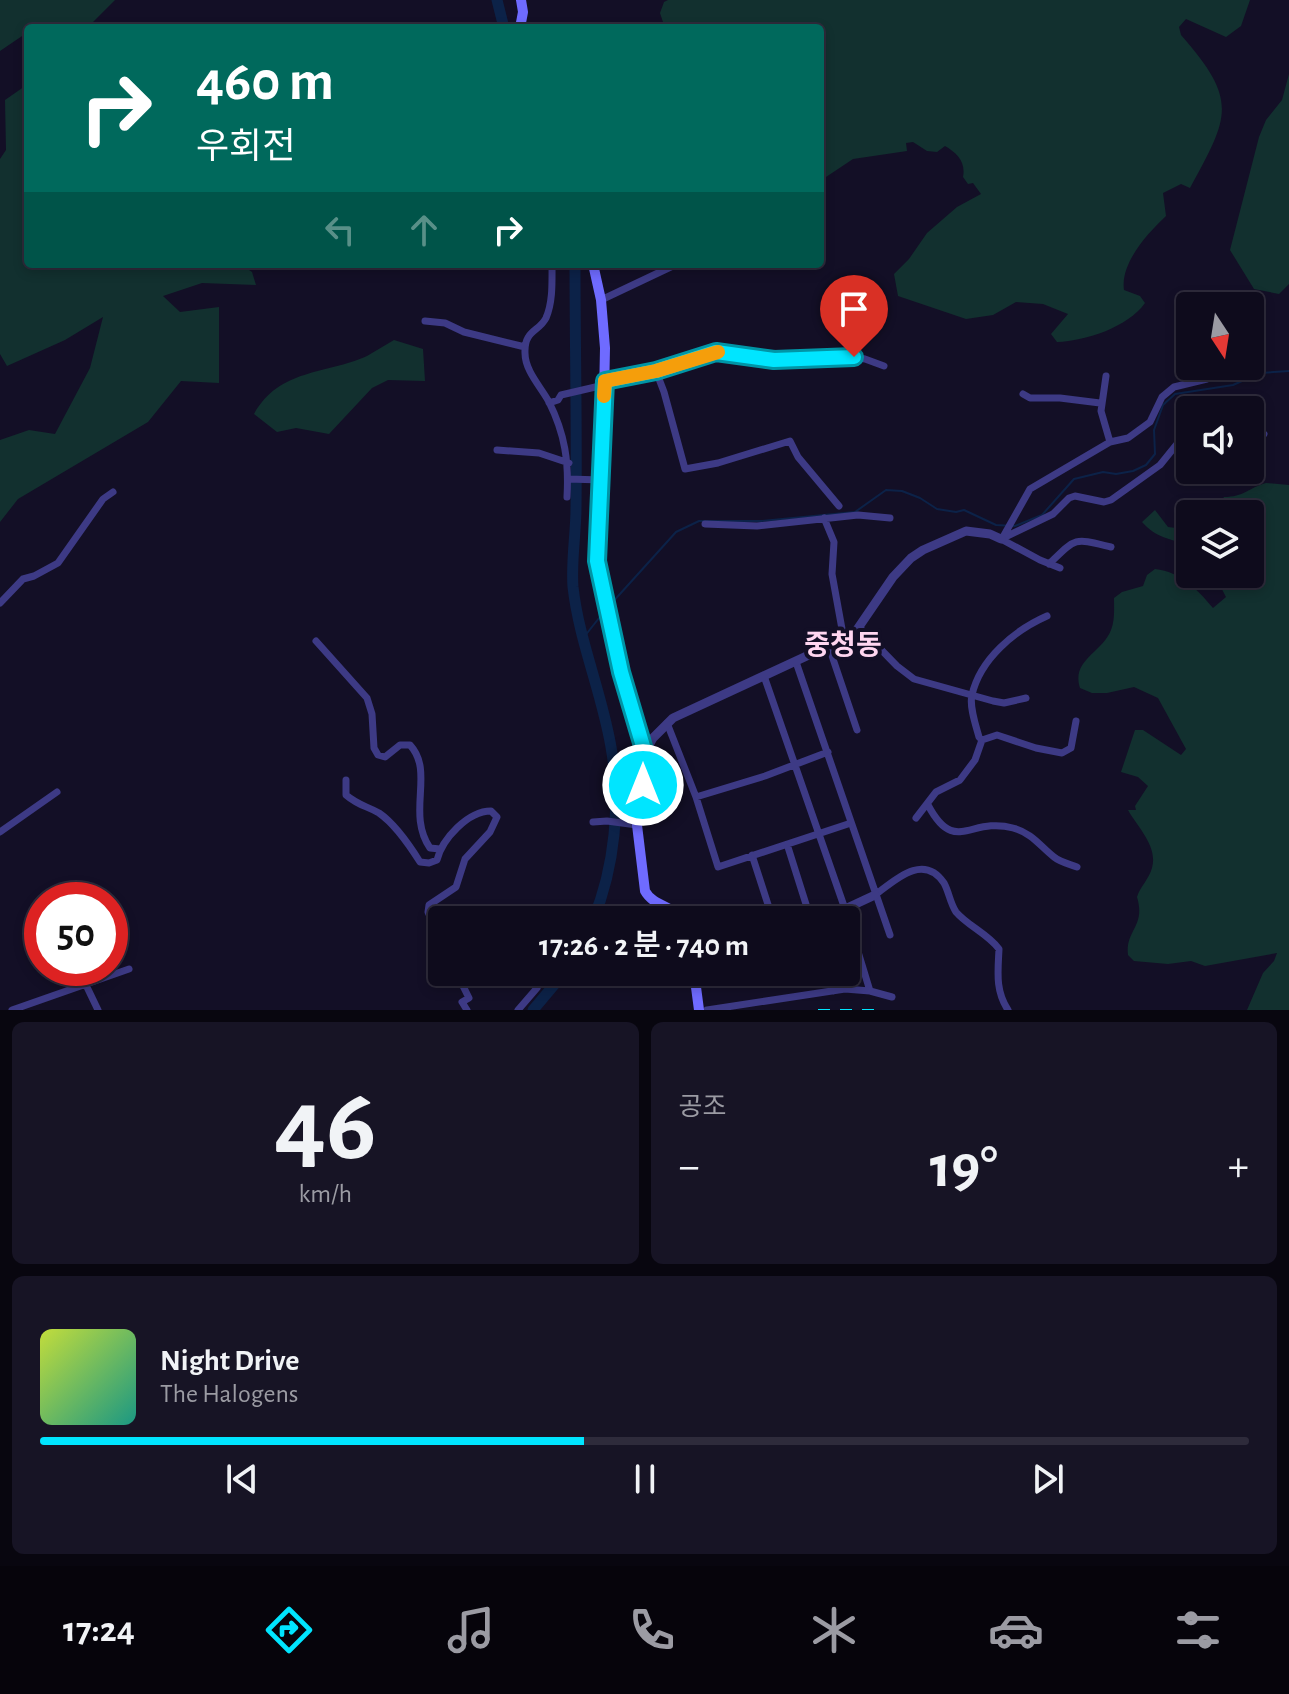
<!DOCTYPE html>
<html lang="ko">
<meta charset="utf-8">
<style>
body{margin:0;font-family:"Alegreya Sans","Noto Sans KR",sans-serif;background:#171425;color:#f1f3f6;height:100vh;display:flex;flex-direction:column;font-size:30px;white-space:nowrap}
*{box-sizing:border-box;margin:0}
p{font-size:26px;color:#9b9ba3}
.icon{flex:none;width:44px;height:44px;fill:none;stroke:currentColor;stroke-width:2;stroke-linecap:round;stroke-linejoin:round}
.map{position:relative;height:1010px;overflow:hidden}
.drawer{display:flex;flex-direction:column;gap:12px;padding:12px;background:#08060f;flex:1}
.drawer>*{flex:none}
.guide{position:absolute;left:24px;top:24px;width:800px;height:244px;border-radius:8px;box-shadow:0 4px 12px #0003,0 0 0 2px #2e2b3b;background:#00695c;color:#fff;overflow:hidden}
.needle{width:52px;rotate:168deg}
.tools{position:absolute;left:1176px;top:292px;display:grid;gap:16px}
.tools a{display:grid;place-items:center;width:88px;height:88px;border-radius:8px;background:#0e0b1c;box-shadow:0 4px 12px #0003,0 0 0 2px #2e2b3b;font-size:40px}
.speed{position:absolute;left:24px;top:882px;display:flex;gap:16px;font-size:40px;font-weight:700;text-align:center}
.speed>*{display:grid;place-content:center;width:104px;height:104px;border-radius:50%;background:#0e0b1c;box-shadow:0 4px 12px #0003,0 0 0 2px #2e2b3b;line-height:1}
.speed .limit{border:12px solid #d22;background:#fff;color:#111}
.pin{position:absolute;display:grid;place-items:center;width:68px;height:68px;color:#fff;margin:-82px -34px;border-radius:50% 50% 50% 0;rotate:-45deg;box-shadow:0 0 8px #0007}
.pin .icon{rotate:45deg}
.me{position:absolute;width:88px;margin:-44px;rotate:0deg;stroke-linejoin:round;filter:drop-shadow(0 0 6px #0008)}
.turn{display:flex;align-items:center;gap:28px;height:168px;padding:0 40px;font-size:36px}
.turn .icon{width:104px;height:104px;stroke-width:2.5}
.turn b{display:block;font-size:56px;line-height:68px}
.lanes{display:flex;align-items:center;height:76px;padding:0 40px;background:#0003;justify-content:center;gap:40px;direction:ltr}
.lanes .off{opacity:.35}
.big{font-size:60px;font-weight:600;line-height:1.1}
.drawer .card{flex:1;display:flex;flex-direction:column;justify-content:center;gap:12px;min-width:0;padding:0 28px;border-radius:12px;background:#171425}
.drawer .dial{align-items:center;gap:0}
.dial b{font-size:104px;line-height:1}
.song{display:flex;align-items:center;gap:24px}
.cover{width:96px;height:96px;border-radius:12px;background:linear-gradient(135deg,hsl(70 70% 55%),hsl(170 70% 35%))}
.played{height:8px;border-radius:4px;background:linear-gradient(90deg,#00e5ff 45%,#2e2b3b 45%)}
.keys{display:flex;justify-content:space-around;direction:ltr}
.heat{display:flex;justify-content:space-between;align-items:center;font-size:44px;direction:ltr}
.drawer .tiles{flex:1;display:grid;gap:12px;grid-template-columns:1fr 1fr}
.card:last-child{grid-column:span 2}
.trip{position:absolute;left:428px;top:906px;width:432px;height:80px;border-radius:8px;background:#0e0b1c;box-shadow:0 4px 12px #0003,0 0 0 2px #2e2b3b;font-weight:600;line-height:80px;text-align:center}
.tab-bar{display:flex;height:128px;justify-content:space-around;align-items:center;background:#06040b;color:#9b9ba3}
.tab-bar .icon{width:56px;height:56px}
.tab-bar .active{color:#00e5ff}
.tab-bar b{font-size:36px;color:#f1f3f6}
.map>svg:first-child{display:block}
.green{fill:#12302f}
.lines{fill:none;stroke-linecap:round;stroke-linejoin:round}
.stream{stroke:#0c2248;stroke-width:2}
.river{stroke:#0c2248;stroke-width:11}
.minor{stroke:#3d3a85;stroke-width:7}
.tertiary{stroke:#3d3a85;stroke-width:9}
.secondary{stroke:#6f6bff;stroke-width:10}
.rail{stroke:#00e5ff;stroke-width:2;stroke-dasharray:12 10;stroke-linecap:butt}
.route-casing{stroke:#0095a6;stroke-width:20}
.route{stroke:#00e5ff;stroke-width:14}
.slow{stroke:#f59e0b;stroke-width:14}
.labels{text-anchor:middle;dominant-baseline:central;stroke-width:8;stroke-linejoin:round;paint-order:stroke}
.quarter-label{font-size:28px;font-weight:bold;fill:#ffd6f0;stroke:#130f26}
</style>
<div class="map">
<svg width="1289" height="1010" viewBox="0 0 1289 1010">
<rect width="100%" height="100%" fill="#130f26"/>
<path class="green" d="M0 0H115L87 28H28V32L0 51Z
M668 0H1250L1241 26 1226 37 1186 19 1179 27 1181 35C1239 101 1229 116 1190 188L1181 184 1163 193 1166 216C1148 233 1120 263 1124 290L1140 296 1145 303C1128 327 1086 341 1057 342L1051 334 1068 314 1043 304 1016 302 993 315 966 319 898 296 894 274 909 259 927 233 957 207 981 194 973 183 968 184 963 177C966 162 957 153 945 146L937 152 927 151 913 142 906 143 907 151 853 159 820 181V28H674L664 25 660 13 664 2Z
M1289 74V284L1279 294 1254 289 1230 250 1259 137 1266 120 1282 100Z
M28 84V264H240L252 272 256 285 202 283 163 296 180 312 219 307V383L181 381 148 422 18 499 0 522V440L29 430 55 434 90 368 103 317 65 340 7 366 0 354V159L6 150 5 100Z
M394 340 423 349 425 381 388 380 372 388 329 434 296 428 277 432 254 414C280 368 325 375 367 356 376 351 385 345 394 340Z
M1266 483 1289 485V1010H1247L1263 973 1274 961 1277 953 1205 966 1191 961 1168 964 1134 961 1128 955C1125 930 1146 927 1137 897 1140 887 1149 879 1152 868 1158 846 1138 828 1128 810H1136L1135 806 1148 786 1138 777 1121 772 1135 730H1143L1181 755 1186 749 1158 698 1134 687 1107 693H1092L1080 688C1071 660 1102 653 1111 630 1115 620 1114 609 1114 598L1122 592 1143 586 1147 575 1155 569C1181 572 1197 589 1213 608L1226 597 1214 574H1250V514H1213L1224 497C1244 497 1248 488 1266 483Z
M1155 510 1168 527 1184 529 1190 526V545C1170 539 1156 538 1142 522Z"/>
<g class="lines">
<path class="stream" d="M610 605 676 532 699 521H762L855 512 886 490 902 491 920 498 937 509 956 512 964 510 996 525 1015 526 1042 515 1074 479 1103 472 1116 474 1133 471 1146 465 1155 454 1154 430 1163 405 1175 394 1233 385 1260 373 1289 371
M584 637 603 613"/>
<path class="river" d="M497 0 504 28
M575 264C575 345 577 426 576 508 576 533 571 561 573 587 579 641 602 693 611 747 621 803 615 867 593 920
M533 1010 565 972"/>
<path class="minor" d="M552 264C552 282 553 302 546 318 539 332 524 330 525 353 525 371 541 387 549 402 565 434 569 462 567 497
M601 300 677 264
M425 321 445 323 464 332 525 347
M656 371 664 392 685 469 718 463 790 441 798 457 839 506
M605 381 656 371 716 352 774 360H814L843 355 865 359 884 366
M1023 394 1030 398H1060L1100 403
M549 403 558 400 561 395 604 385
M1250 429 1264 434
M1110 442 1128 438 1150 422 1162 397 1174 387 1207 379
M497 450 539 453 569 463
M568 479 602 480
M824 518 834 542 832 574 844 640
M705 524 757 526 858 515 890 518
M1003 537 1030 489 1110 442 1101 411 1106 376
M1001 539 1053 514 1069 498 1075 496 1104 502 1111 500 1160 465 1190 428
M1001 539 1040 560 1060 568
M1049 564C1077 537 1073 538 1111 547
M0 603 23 579 34 576 58 563 103 499 113 492
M1047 616C1015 630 980 659 972 695 969 706 976 726 979 737L982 740 997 735 1036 748 1062 753 1071 748 1076 721
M860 628 897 666 914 679 993 701 1004 703 1026 698
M316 641 367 698 372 714 374 748 378 755 385 757 400 745H410C435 772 406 813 430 848L440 849
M829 647 857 730
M796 662 890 935
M764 676 845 909 870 991
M667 723 696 797 718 867 851 823
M346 780V795C359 806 367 806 379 813 395 824 410 846 420 862L429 863 437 860C442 839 468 811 491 811L497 817 490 832 465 859 456 887 429 905 428 912 442 943
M696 797 765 776 828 752
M928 805C955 856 970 816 1013 828 1032 833 1040 846 1054 857 1060 862 1069 864 1077 867
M916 818 936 792 960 780 975 760 982 740
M593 822 607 821 637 825
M0 832 57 792
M787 844 811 920
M752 855 773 920
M875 895C894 881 923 852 944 883 949 892 950 903 956 912 968 926 988 934 999 949 998 971 995 990 1008 1010
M456 972 469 998 462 1002 467 1010
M828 972 833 991
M86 985 98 1010
M12 1010 129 969
M518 1010 537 988
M707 1010 845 989 870 991 892 997"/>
<path class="tertiary" d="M645 753 653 738 673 718 854 634 893 577 911 558 923 550 966 531 990 534 1001 539
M810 920 845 909 875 895"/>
<path class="secondary" d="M520 28 523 12 521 0
M593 264 601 300 605 348 602 492 597 561 621 672 645 753V771L637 825 645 891C653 906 673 906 684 920
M694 972 699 1010"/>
<path class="rail" d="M818 1010H881"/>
</g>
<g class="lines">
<defs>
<path id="route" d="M643 785 645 753 621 672 597 561 605 381 656 371 716 352 774 360 854 357"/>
</defs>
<use href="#route" class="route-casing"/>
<use href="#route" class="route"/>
<path class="slow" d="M604 396 605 381 656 371 718 352"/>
</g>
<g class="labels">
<g class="quarter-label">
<text x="843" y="646">중청동</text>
</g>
</g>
</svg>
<div class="tools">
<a><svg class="needle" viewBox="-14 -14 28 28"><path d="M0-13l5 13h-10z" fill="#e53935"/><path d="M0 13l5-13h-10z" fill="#9b9ba3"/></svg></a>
<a><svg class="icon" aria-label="sound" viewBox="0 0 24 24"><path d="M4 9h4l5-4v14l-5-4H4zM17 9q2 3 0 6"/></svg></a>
<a><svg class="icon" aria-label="layers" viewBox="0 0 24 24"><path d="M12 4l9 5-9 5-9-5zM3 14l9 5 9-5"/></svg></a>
</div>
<div class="speed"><div class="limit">50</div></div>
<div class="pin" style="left:854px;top:357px;background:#d93025"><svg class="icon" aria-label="arrive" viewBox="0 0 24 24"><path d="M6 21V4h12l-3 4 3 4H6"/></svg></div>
<svg class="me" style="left:643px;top:785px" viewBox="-20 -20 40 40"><circle r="17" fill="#00e5ff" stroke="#fff" stroke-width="3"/><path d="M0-11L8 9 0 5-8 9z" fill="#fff"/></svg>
<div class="trip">17:26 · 2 분 · 740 m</div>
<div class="guide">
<div class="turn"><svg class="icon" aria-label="right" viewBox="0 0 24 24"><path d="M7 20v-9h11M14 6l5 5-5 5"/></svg><div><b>460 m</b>우회전</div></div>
<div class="lanes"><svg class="icon off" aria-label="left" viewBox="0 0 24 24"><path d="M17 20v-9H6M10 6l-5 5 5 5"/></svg><svg class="icon off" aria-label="ahead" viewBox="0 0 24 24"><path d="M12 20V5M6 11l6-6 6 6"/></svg><svg class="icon" aria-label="right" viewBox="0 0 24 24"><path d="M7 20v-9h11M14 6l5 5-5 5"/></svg></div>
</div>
</div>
<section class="drawer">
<div class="tiles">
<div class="card dial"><b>46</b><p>km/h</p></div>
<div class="card"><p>공조</p>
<div class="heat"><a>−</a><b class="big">19°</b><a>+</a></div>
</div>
<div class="card">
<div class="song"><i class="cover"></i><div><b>Night Drive</b><p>The Halogens</p></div></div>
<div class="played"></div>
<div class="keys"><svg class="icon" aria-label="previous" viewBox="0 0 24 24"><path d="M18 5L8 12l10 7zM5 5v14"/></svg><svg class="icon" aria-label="pause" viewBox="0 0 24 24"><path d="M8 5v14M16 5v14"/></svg><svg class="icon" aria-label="next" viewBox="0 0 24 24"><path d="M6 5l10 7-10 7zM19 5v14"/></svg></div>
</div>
</div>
</section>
<nav class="tab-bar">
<b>17:24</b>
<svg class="icon active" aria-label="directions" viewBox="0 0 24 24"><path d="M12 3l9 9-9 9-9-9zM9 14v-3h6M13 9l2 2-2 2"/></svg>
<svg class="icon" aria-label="music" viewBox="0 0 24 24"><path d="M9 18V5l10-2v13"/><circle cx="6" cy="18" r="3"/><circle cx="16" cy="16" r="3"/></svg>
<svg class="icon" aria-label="phone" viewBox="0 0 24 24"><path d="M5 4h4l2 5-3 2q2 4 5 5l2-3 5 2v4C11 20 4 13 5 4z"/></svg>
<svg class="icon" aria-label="climate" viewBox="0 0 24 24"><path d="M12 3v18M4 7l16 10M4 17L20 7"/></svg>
<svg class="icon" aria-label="car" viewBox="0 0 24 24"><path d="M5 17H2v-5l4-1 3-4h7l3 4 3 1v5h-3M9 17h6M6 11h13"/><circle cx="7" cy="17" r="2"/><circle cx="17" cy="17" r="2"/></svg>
<svg class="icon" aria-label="filters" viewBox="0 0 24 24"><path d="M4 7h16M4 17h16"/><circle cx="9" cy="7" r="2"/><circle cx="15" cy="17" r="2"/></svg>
</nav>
